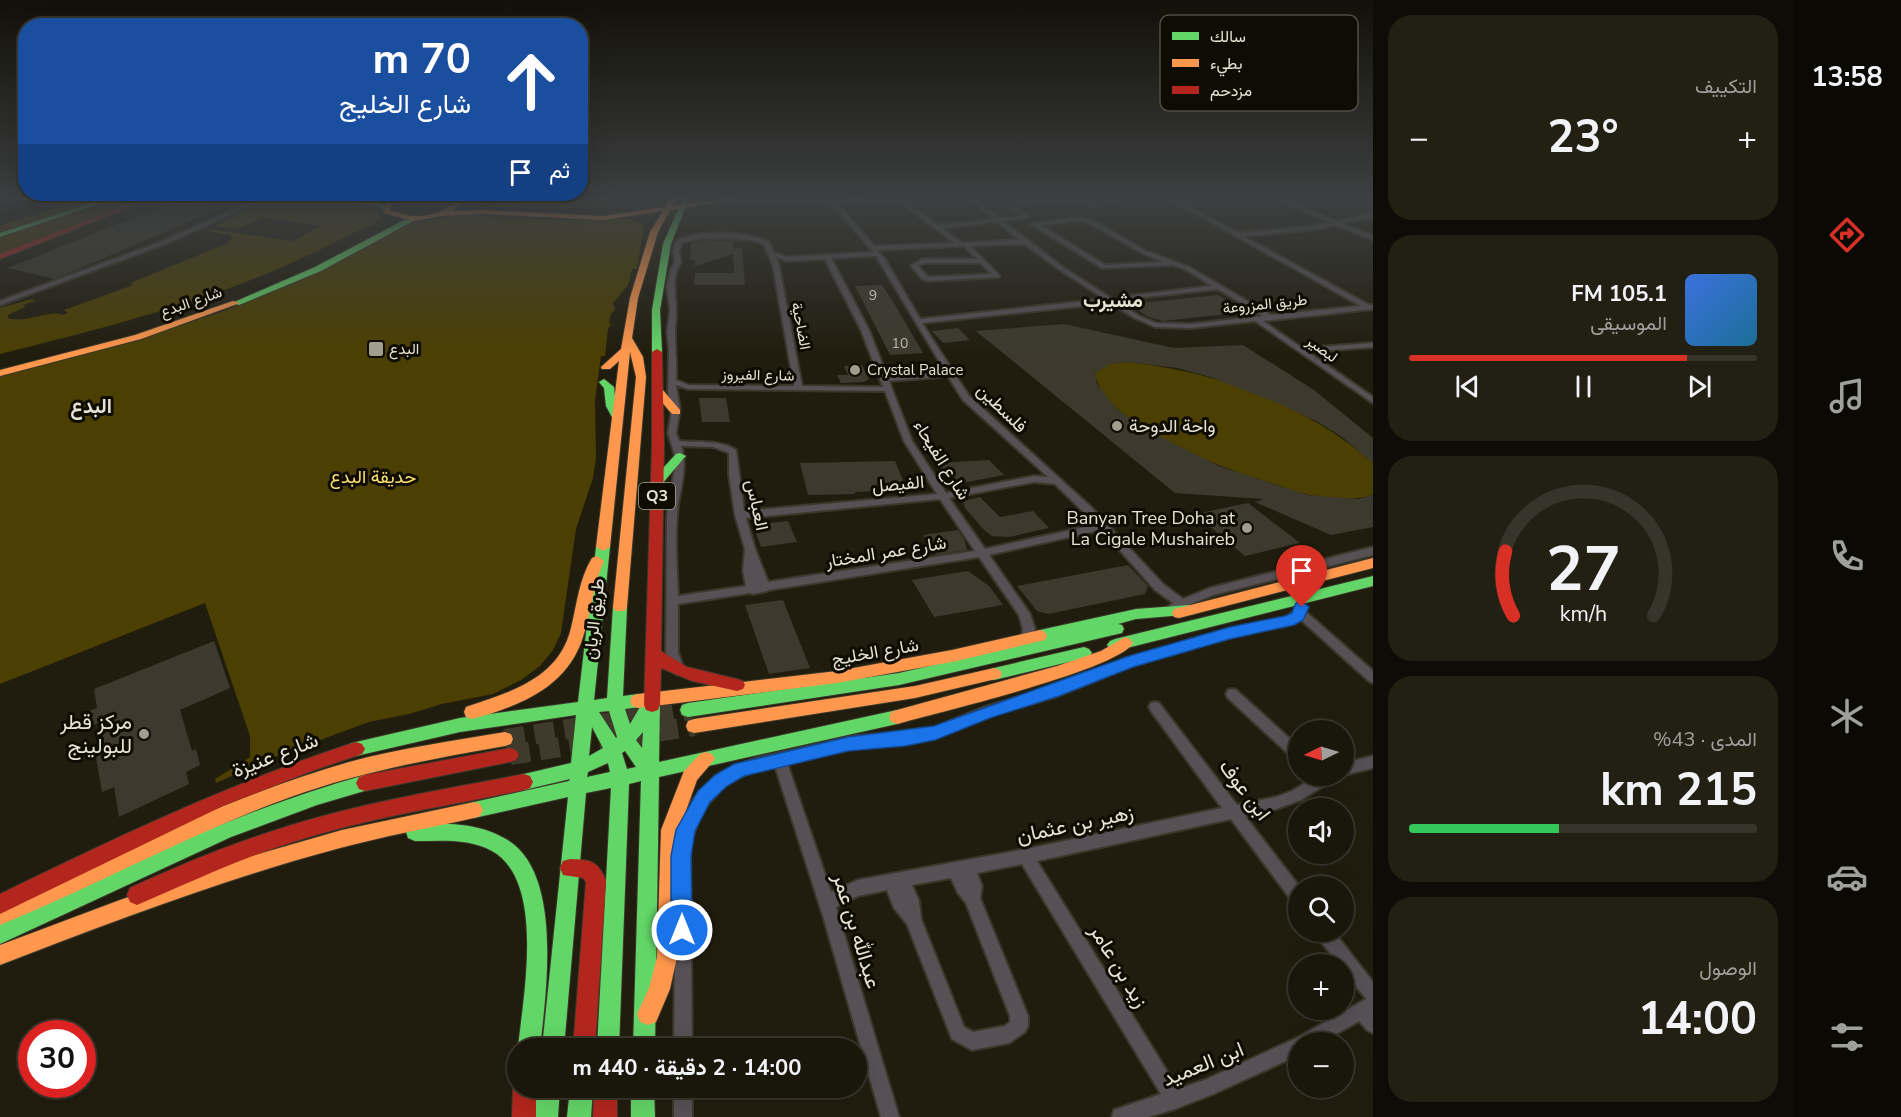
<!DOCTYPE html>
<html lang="ar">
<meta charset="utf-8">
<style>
body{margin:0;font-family:"Nunito Sans",Vazirmatn,sans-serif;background:#221f13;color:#f1f3f6;direction:rtl;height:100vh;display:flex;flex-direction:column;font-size:22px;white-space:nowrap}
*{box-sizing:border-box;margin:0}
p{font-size:20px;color:#9f9f9c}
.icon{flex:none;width:33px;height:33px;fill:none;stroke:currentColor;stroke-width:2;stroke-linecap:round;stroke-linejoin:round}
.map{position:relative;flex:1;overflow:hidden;direction:ltr}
.panel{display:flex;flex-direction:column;gap:15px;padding:15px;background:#0e0c06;width:420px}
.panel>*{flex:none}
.guide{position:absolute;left:18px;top:18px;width:570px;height:183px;border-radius:24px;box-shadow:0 6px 24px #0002,0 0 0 2px #37352b;direction:rtl;background:#1a4fa0;color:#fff;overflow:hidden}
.needle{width:39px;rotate:265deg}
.controls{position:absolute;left:1288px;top:720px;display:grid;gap:12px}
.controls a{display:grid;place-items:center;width:66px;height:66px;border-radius:50%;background:#19160a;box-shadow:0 6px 24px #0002,0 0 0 2px #37352b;font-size:30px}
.speed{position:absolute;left:18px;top:1020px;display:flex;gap:12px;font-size:30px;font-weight:700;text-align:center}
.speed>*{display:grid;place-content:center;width:78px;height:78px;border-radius:50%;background:#19160a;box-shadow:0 6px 24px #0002,0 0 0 2px #37352b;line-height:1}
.speed .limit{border:9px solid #d22;background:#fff;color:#111}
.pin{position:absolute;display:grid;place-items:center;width:51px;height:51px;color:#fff;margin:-62px -26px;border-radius:50% 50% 50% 0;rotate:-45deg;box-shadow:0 0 6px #0007}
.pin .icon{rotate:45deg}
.me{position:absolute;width:66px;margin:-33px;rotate:0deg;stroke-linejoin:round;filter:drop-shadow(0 0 4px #0008)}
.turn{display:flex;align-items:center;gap:21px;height:126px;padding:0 18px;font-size:27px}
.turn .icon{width:78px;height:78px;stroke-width:2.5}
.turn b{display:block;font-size:42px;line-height:51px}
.then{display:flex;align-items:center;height:57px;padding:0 18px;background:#0003;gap:12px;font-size:22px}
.big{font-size:45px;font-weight:700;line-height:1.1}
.panel .widget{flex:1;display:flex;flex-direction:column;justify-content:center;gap:9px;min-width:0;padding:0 21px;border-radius:24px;background:#221f13}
.panel .dial{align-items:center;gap:0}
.dial svg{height:156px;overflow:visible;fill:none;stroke:#37352b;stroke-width:7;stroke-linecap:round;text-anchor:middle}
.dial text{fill:#f1f3f6;stroke:none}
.song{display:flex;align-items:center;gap:18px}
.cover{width:72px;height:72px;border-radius:9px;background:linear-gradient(135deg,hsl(220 70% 55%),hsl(200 70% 35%))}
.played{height:6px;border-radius:3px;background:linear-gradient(90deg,#d93025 80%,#37352b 80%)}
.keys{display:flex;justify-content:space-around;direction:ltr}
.heat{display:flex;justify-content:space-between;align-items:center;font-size:33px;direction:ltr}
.charge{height:9px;border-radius:4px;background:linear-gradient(90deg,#34c759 43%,#37352b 0)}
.trip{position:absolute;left:507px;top:1038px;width:360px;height:60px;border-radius:30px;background:#19160a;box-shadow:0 6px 24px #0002,0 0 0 2px #37352b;font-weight:700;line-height:60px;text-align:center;direction:rtl}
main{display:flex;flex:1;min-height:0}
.dock{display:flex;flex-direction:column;width:108px;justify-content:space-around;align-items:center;background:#0a0904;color:#9f9f9c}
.dock .icon{width:42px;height:42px}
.dock .active{color:#d93025}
.dock b{font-size:27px;color:#f1f3f6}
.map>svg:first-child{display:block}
.green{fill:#4b3f02}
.water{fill:#140e01}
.building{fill:#3d3a2d}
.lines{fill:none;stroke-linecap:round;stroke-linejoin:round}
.primary-tunnel{stroke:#3f3b2c;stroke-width:20;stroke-dasharray:20 10;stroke-linecap:butt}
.street-casing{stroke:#3b382b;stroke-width:4}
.fast-casing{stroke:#3b382b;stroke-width:2}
.slow-casing{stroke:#3b382b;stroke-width:2}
.jam-casing{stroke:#3b382b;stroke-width:2}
.street{fill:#575156;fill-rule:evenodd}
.fast{fill:#63d668;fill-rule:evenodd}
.slow{fill:#ff974d;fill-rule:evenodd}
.jam{fill:#b3261e;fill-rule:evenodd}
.route{fill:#1a73e8;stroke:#114b97;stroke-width:1.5}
.poi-dot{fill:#a29e8e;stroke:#0f0c03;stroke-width:2}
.labels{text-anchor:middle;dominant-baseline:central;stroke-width:6;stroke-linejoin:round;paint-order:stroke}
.far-number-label{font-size:14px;fill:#bcb9aa}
.far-street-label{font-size:15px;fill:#e7e3d3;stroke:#0f0c03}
.far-poi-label{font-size:15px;fill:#e7e3d3;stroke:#0f0c03;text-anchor:start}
.shield{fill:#0f0c03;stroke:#a6a295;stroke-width:1.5}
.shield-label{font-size:16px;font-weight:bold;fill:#e7e3d3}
.street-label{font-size:18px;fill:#e7e3d3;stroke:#0f0c03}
.poi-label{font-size:18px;fill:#e7e3d3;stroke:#0f0c03;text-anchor:start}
.park-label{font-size:18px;fill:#ffe371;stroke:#0f0c03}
.far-district-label{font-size:20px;font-weight:bold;fill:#e7e3d3;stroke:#0f0c03}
.near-poi-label{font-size:21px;fill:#e7e3d3;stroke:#0f0c03;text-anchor:end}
.near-street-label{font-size:21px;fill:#e7e3d3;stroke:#0f0c03}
.key{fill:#0f0c03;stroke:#504c41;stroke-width:1.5}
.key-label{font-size:16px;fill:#e7e3d3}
</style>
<main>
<nav class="dock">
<b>13:58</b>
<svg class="icon active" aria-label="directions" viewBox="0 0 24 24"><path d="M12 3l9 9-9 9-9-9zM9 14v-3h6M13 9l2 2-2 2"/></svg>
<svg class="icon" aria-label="music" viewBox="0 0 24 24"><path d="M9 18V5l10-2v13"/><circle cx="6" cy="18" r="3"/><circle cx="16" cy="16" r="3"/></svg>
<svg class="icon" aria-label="phone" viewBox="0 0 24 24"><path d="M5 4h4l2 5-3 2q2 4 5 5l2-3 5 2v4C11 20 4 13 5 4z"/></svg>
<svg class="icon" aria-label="climate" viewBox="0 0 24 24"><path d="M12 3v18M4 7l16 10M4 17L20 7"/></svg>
<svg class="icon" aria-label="car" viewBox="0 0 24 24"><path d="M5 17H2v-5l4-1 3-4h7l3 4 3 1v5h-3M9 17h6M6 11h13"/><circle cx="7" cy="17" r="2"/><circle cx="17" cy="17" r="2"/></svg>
<svg class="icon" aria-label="filters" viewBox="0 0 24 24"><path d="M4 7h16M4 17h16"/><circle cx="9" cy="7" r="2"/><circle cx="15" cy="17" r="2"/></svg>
</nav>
<section class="panel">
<div class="widget"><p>التكييف</p>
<div class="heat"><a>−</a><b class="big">23°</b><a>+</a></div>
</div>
<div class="widget">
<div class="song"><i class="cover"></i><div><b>105.1 FM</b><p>الموسيقى</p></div></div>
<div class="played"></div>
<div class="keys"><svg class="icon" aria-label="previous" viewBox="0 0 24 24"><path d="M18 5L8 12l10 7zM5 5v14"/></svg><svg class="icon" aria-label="pause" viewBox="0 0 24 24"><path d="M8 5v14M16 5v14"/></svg><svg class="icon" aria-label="next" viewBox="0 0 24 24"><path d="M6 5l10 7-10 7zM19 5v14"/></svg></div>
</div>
<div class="widget dial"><svg viewBox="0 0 100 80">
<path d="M14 69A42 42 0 1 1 86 69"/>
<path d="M14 69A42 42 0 0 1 10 36" stroke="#d93025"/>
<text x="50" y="56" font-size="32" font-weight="700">27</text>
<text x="50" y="72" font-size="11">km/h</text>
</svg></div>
<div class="widget"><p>المدى · 43%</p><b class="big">215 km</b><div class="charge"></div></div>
<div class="widget"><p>الوصول</p><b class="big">14:00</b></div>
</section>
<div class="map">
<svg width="1373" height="1117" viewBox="0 0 1373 1117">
<rect width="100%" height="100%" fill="#211d0e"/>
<path class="green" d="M122 198H146L0 255V237Z
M271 198 367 204 375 206 380 216C374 228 361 228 350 234 241 294 119 324 0 354V308L32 299 35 301 23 305 25 307 8 315V318C25 324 52 309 62 315L68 313 64 310 133 285 130 283 228 243 232 238 229 235 205 230 207 229 293 241 320 226 263 217 239 229 215 226Z
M479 198H608L610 207 542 209 476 205 475 199Z
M90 202 94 203 0 232V226L62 206Z
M459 214 549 220 631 219 640 222 644 226 637 269H632L628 285 613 303 615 310 611 314 609 322 611 325 608 328 605 356H601L595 400 596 458 593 478 576 529 561 633 553 650 540 666 521 680 493 694 442 704 409 714 369 722 274 757 216 783 215 779 250 757V736L205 603 0 684V376L122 344 221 312 321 271 409 224Z
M1127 362C1215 371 1306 404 1373 463V495C1352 501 1331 499 1310 495 1297 493 1283 487 1271 483 1225 469 1103 426 1095 373L1109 364Z"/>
<path class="water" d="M0 198H88L68 201 0 223Z"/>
<path class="building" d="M178 200 221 208 55 279 8 268Z
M702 241H733L734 248H742L745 285H694L695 273H734L733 254 695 266V261L690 259 691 243Z
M882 285 897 308 923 353 890 355 855 286Z
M1218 295 1245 312 1163 321 1148 317 1130 304Z
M1064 324 1174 348 1243 345 1314 390 1373 438V463L1342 437 1316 421 1280 404 1210 377 1177 368 1127 362 1111 364 1095 373 1097 384 1118 410 1149 431 1219 466 1307 495 1358 499 1373 495V527L1331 535 1255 502 1264 499 1175 493 976 331Z
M958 328 970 340 943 343 932 331Z
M862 365 869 379 864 382 841 383 837 375H848L844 366Z
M699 398H726L730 422H702Z
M989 460 1004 475 962 483 948 480 938 463Z
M895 461 907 490 855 492V494L808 495 800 463Z
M980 497 1000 517 1033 511 1049 528 1009 537 992 536 984 530 965 508 963 501Z
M1248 503 1300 543 1245 556 1195 514Z
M788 521 797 542 761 547 753 525Z
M958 530 964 539 967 550 936 555 923 535Z
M1128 565 1148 586 1145 594 1048 614 1037 611 1017 586Z
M968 571 989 586 1003 605 934 617 912 580Z
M783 600 810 668 769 674 745 605Z
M214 641 230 688 180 710 192 751 196 749 200 765 186 772 189 784 119 817 114 787 102 792 94 746 103 742 100 722 92 726 89 711 97 708 94 689Z"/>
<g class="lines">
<path class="primary-tunnel" d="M505 739 688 710
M510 755 694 726"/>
<defs>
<path id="street" d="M260 198H267L165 244 0 305V301L161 242Z
M733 198 765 199 896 198 904 200 938 225 994 219 970 198H975L1000 218 1021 216 1011 208 1016 207 1028 216V218L1003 221 1064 268 1139 316 1156 323 1191 324 1263 316 1218 289 1126 299 1125 298 1128 296 1212 286 1185 269 1173 265 1102 268 1031 224 1078 217 1090 219 1146 251 1189 267 1271 315 1361 306 1168 198H1173L1238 233 1312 226 1330 223 1276 198H1282L1336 221 1373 213V217L1341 223 1373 236V240L1335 225 1312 230 1243 236 1369 305H1373V309L1263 321 1302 348 1373 343V347L1308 352 1373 397V403L1255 321 1191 328 1155 327 1135 318 1110 303 922 323 969 396 1091 507 1163 584 1183 599 1210 588 1373 547V555L1213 595 1174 611 1170 610 1168 607 1173 603 1155 590 1100 528 1092 532 989 555 1030 614 1035 629 1031 641H1023L1021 638 1023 629 1019 615 979 557 769 590C766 592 758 593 753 594L750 593 678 604V652L684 670 682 673 678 675 674 673 666 652 667 515 675 467V456L668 433 672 409 668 392 669 351 667 331 670 311 667 287 671 268 675 262 673 251 676 241C697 229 748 232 769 242L774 253 787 257 873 252 835 207 824 202 765 203 735 200ZM895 201 900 202 955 243 874 246 839 205 832 202ZM1078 221 1087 222 1142 253 1163 262 1105 265 1040 225ZM997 222 1019 240 962 243 942 228ZM724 238 750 240 764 244 773 266 794 386 689 385 676 380C677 364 675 348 675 332 675 326 676 319 676 313 677 295 670 279 681 262L679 251 682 242 697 239ZM1024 244 1060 270 1105 299 920 319 885 259 877 250 964 246 977 259H923L912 265 911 266 922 279 928 281 999 277V275L970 246ZM876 256 939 361 937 363 940 371 938 373 887 376 869 330 831 258ZM776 257 787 261 825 259 861 330 883 387 802 386 779 266ZM924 263H980L992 274 928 277 918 266ZM946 373 963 400 1048 477 1034 476 946 493 912 441 889 381 940 377ZM676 385 688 389 885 391 904 441 937 494 744 511 736 450C718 439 699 443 679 441L676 433 680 409ZM681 446 713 447 729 453V475L735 515 745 549 743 571 746 586 678 596C677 570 675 542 677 516 678 493 689 469 681 446ZM1034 482 1055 484 1094 522 1089 526 985 549 949 498ZM940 499 975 551 768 582 755 549 746 518Z
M1008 198H1016L1024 200 1081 198 1094 205 1089 206 1076 199 1024 204Z
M1104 198H1111L1120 203 1115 204Z
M1300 595 1304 596 1306 612 1373 671V683L1369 681 1300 619 1289 625 1230 637 1132 666 1057 696 989 716 935 738 905 744 856 748 787 763 831 892 858 880 1026 849 1222 808 1151 711 1149 707 1151 703 1155 702 1159 703 1237 805 1276 797 1292 791 1317 776H1335L1333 780 1301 800 1276 809 1245 816 1299 886V907L1294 904 1231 819 1037 861 1178 1089 1205 1080 1299 1037 1366 999 1344 971V964H1339L1318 938 1316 932H1334L1373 982V1033L1367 1030 1359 1021 1322 1042H1299V1055L1213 1094 1175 1109 1148 1117H1112L1114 1110 1161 1094 1022 864 977 873 982 886 980 898 1028 1016V1026L1025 1032 1009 1043 972 1050 952 1039 907 924 894 908 887 890 858 896 836 907 899 1117H881L824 919 775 766 744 775 726 784 702 811 690 843 692 1048H674L676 843 691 802 716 776 735 766 761 757 856 736 905 732 934 728 982 708 1050 688 1125 659 1230 629 1286 617 1294 611 1296 596ZM951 878 958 893 966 903 1010 1016V1022L1005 1026 973 1032 964 1027 921 919 919 901 912 885Z
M1232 689 1236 690 1299 747V761L1294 759 1228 698 1226 694 1228 690Z
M1373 756V768L1344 775V763Z
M674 1088H692V1117H674Z"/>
<path id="fast" d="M108 198H117L0 237V233Z
M322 198 371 200 390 208 386 210 370 204 325 200Z
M683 198H689L671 244 660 310 662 352 657 355 652 352V310L663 244Z
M851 198H866L854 201Z
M412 216 419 218 321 271 239 305 232 303 315 267Z
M604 379 614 387 616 406 623 419 622 421H614L606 406 604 388 599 382Z
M680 453 686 456 684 458 661 485H653L651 482 653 479 676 454Z
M603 543 610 547 594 700 607 698 613 607 615 603H625L627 607 623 696 638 694 644 696 646 700 652 698 658 700 660 705 659 762 897 710 903 712 905 717 903 722 897 724 659 777 655 1048H633L641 781 629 784 619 1048H597L611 788 586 793 564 1048H542L568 797 474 818 468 816 465 810 468 804 474 802 569 781 570 779 524 790 518 788 515 782 518 776 524 774 571 763 576 715 460 732 356 756 350 754 347 749 350 744 356 742 460 718 578 702 596 547ZM640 707 630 724 625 709ZM609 711 617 737 616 738 599 712ZM592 727 603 748 589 756ZM643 732 642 748 636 740ZM625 751 636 767 627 769 622 753ZM608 763 610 772 587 777 588 772Z
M1373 576V586L1115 651 1110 649 1107 645 1110 641 1115 639Z
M1190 605 1195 606 1197 610 1195 614 1136 619 1118 624 1122 625 1124 629 1122 633 899 685 688 717 682 715 680 710 682 705 688 703 899 673 1039 641 1033 636 1035 632 1040 630 1136 609Z
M1084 647 1089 649 1092 653 1089 657 994 680 988 678 986 674 988 670 994 668Z
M365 775 371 777 374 783 371 789 317 805 231 837 0 944V923C120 868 237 811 365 775Z
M415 823C446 824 476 822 504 838 564 869 546 993 540 1048H518C523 997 546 881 492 851 469 838 441 841 415 841L408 838 406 832 408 826Z
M537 1088H560L558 1117H534Z
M570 1088H593L591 1117H567Z
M631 1088H654L655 1117H631Z"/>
<path id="slow" d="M396 198H404L391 206 390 210C411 220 436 218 454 203L451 198H457L461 203 452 211 481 210 603 216 665 207 671 198H677L673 206 728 198H743L670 210 658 232 638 298 632 338 643 357 646 377 627 607 625 611H615L613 607 636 377 630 352 610 547 603 551 596 547 619 361 610 369H602L601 367 621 349 630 298 650 232 663 211 603 220 481 214 442 216 414 221 383 213 386 204Z
M1366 198H1373V201L1367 199Z
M233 301 240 303 141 339 0 376V370L135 335Z
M658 388 662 389 680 410V414H672L654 393V389Z
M597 556 604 561C592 586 592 612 583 637 567 688 519 706 472 719L466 717 464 712 466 707C510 692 559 679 571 628 577 604 579 579 592 558Z
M1373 558V568L1179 618 1174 617 1172 613 1174 609 1179 608Z
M1040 630 1045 632 1047 636 1045 640 952 662 837 683 638 708 632 706 630 701 632 696 638 694 837 671 952 650Z
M1125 637 1130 639 1133 643C1118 670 935 713 897 724L891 722 889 717 891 712 897 710 1057 666 1101 651Z
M994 668 1000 670 1002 674 1000 678 915 698 694 733 688 731 686 726 688 721 694 719 915 686Z
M505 732 511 734 513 739 511 744 505 746C437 758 370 770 305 792 200 828 103 883 0 925V905C115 854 228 797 349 762 400 748 453 741 505 732Z
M706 752 712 754 715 759 697 780 679 830 677 957 670 989 656 1022 648 1025 640 1022 637 1014 649 988 657 957 661 830 684 771 700 754Z
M474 802 480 804 483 810 480 816 474 818C429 828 385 836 340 848 224 879 112 922 0 965V945L120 900 241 859 342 830Z"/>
<path id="jam" d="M145 198H153L0 259V254Z
M657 349 662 352 664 445 661 651 687 667 737 679 743 681 745 685 743 689 737 691 692 681 661 668 660 705 658 710 652 712 646 710 644 705 652 445V352Z
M356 742 362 744 365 749 362 754 312 771 225 805 0 914V894C117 837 232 782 356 742Z
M510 748 516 750 519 755 516 760 510 762 365 791 359 789 356 783 359 777 365 775Z
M524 774 530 776 533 782 530 788 524 790C447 806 368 818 293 842 239 859 189 883 137 905L130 902 127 895 130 888C192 859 256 834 323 816 389 798 457 787 524 774Z
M570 859C590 860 597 860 606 880L595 1048H573L586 882 583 878 563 875 560 868 563 861Z
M517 1080 518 1088H536V1117H512L513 1088Z
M594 1088H617V1117H593Z"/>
</defs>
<use href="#street" class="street-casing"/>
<use href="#fast" class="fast-casing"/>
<use href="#slow" class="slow-casing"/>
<use href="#jam" class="jam-casing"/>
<use href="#street" class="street"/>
<use href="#fast" class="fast"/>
<use href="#slow" class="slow"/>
<use href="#jam" class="jam"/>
</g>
<linearGradient id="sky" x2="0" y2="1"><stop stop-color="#121008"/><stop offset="0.56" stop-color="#3d4041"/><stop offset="1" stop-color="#3d4041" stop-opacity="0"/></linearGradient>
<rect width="1373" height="354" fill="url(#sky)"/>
<path class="route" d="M1302 601 1309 607 1303 620 1294 625 1230 639 1133 667 1059 696 990 718 935 740 905 746 848 751 744 776 727 786 710 802 695 831 691 856 692 930 689 938 682 941 674 938 671 930V856L676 830 698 791 715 775 734 764 848 737 934 726 1129 656 1230 627 1285 616 1292 613 1296 603Z"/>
<g class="poi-dot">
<rect x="368" y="341" width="16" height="16" rx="3"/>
<circle cx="855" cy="370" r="6"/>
<circle cx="1117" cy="426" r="6"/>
<circle cx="1247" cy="528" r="6"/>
<circle cx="144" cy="734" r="6"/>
</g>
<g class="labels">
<g class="far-number-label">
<text x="873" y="295">9</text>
<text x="900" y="343">10</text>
</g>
<g class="far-street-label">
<text transform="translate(191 302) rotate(-19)">شارع البدع</text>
<text transform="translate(1265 304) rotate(-6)">طريق المزروعة</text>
<text transform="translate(801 326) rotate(79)">الضاحية</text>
<text transform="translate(1322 349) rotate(35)">لبصير</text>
<text transform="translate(758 375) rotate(1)">شارع الفيروز</text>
</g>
<g class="far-poi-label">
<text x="389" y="349">البدع</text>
<text x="867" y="370">Crystal Palace</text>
</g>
<rect class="shield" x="639" y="483" width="36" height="26" rx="4.5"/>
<g class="shield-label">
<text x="657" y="496">Q3</text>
</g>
<g class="street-label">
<text transform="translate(1002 408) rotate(44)">فلسطين</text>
<text transform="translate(942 460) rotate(58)">شارع الفيحاء</text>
<text transform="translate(898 484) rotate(-5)">الفيصل</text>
<text transform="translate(757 505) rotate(78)">العباس</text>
<text transform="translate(886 552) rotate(-9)">شارع عمر المختار</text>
<text transform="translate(594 619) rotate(-84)">طريق الريان</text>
<text transform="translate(875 652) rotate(-10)">شارع الخليج</text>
</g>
<g class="poi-label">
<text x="1129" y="426">واحة الدوحة</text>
<text x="1235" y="518" text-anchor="end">Banyan Tree Doha at<tspan x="1235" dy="21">La Cigale Mushaireb</tspan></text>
</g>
<g class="park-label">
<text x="373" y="477">حديقة البدع</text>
</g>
<g class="far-district-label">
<text x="1113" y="300">مشيرب</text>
<text x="91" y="406">البدع</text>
</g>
<g class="near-poi-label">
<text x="132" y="722">مركز قطر<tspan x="132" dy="24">للبولينج</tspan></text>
</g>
<g class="near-street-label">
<text transform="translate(275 755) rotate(-21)">شارع عنيزة</text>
<text transform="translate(1245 790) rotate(53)">ابن عوف</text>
<text transform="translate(1075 824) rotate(-12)">زهير بن عثمان</text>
<text transform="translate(857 931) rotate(73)">عبدالله بن عمر</text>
<text transform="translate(1119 966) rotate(59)">زيد بن عامر</text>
<text transform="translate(1203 1064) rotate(-22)">ابن العميد</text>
</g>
</g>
<rect x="1160" y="15" width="198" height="96" rx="9" class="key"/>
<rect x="1172" y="32" width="27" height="8" fill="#63d668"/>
<rect x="1172" y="59" width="27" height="8" fill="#ff974d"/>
<rect x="1172" y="86" width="27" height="8" fill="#b3261e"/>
<g class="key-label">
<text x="1210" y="42">سالك</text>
<text x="1210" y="69">بطيء</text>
<text x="1210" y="96">مزدحم</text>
</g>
</svg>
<div class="controls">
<a><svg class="needle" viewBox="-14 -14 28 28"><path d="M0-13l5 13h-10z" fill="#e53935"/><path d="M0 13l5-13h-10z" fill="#9f9f9c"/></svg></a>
<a><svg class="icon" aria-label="sound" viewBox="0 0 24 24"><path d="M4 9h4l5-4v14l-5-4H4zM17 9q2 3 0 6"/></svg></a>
<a><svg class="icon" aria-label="search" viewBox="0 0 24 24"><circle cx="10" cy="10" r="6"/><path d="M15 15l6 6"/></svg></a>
<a>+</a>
<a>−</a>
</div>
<div class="speed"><div class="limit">30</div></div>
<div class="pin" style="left:1302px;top:607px;background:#d93025"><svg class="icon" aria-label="arrive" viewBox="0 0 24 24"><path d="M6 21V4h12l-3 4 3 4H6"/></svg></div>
<svg class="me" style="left:682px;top:930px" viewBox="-20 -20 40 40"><circle r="17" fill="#1a73e8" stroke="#fff" stroke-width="3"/><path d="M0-11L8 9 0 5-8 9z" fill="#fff"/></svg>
<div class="trip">14:00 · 2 دقيقة · 440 m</div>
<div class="guide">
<div class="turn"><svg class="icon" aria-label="ahead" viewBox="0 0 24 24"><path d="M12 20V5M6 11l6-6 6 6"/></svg><div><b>70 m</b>شارع الخليج</div></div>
<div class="then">ثم<svg class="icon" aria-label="arrive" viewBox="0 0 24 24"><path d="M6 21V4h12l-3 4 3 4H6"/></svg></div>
</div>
</div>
</main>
